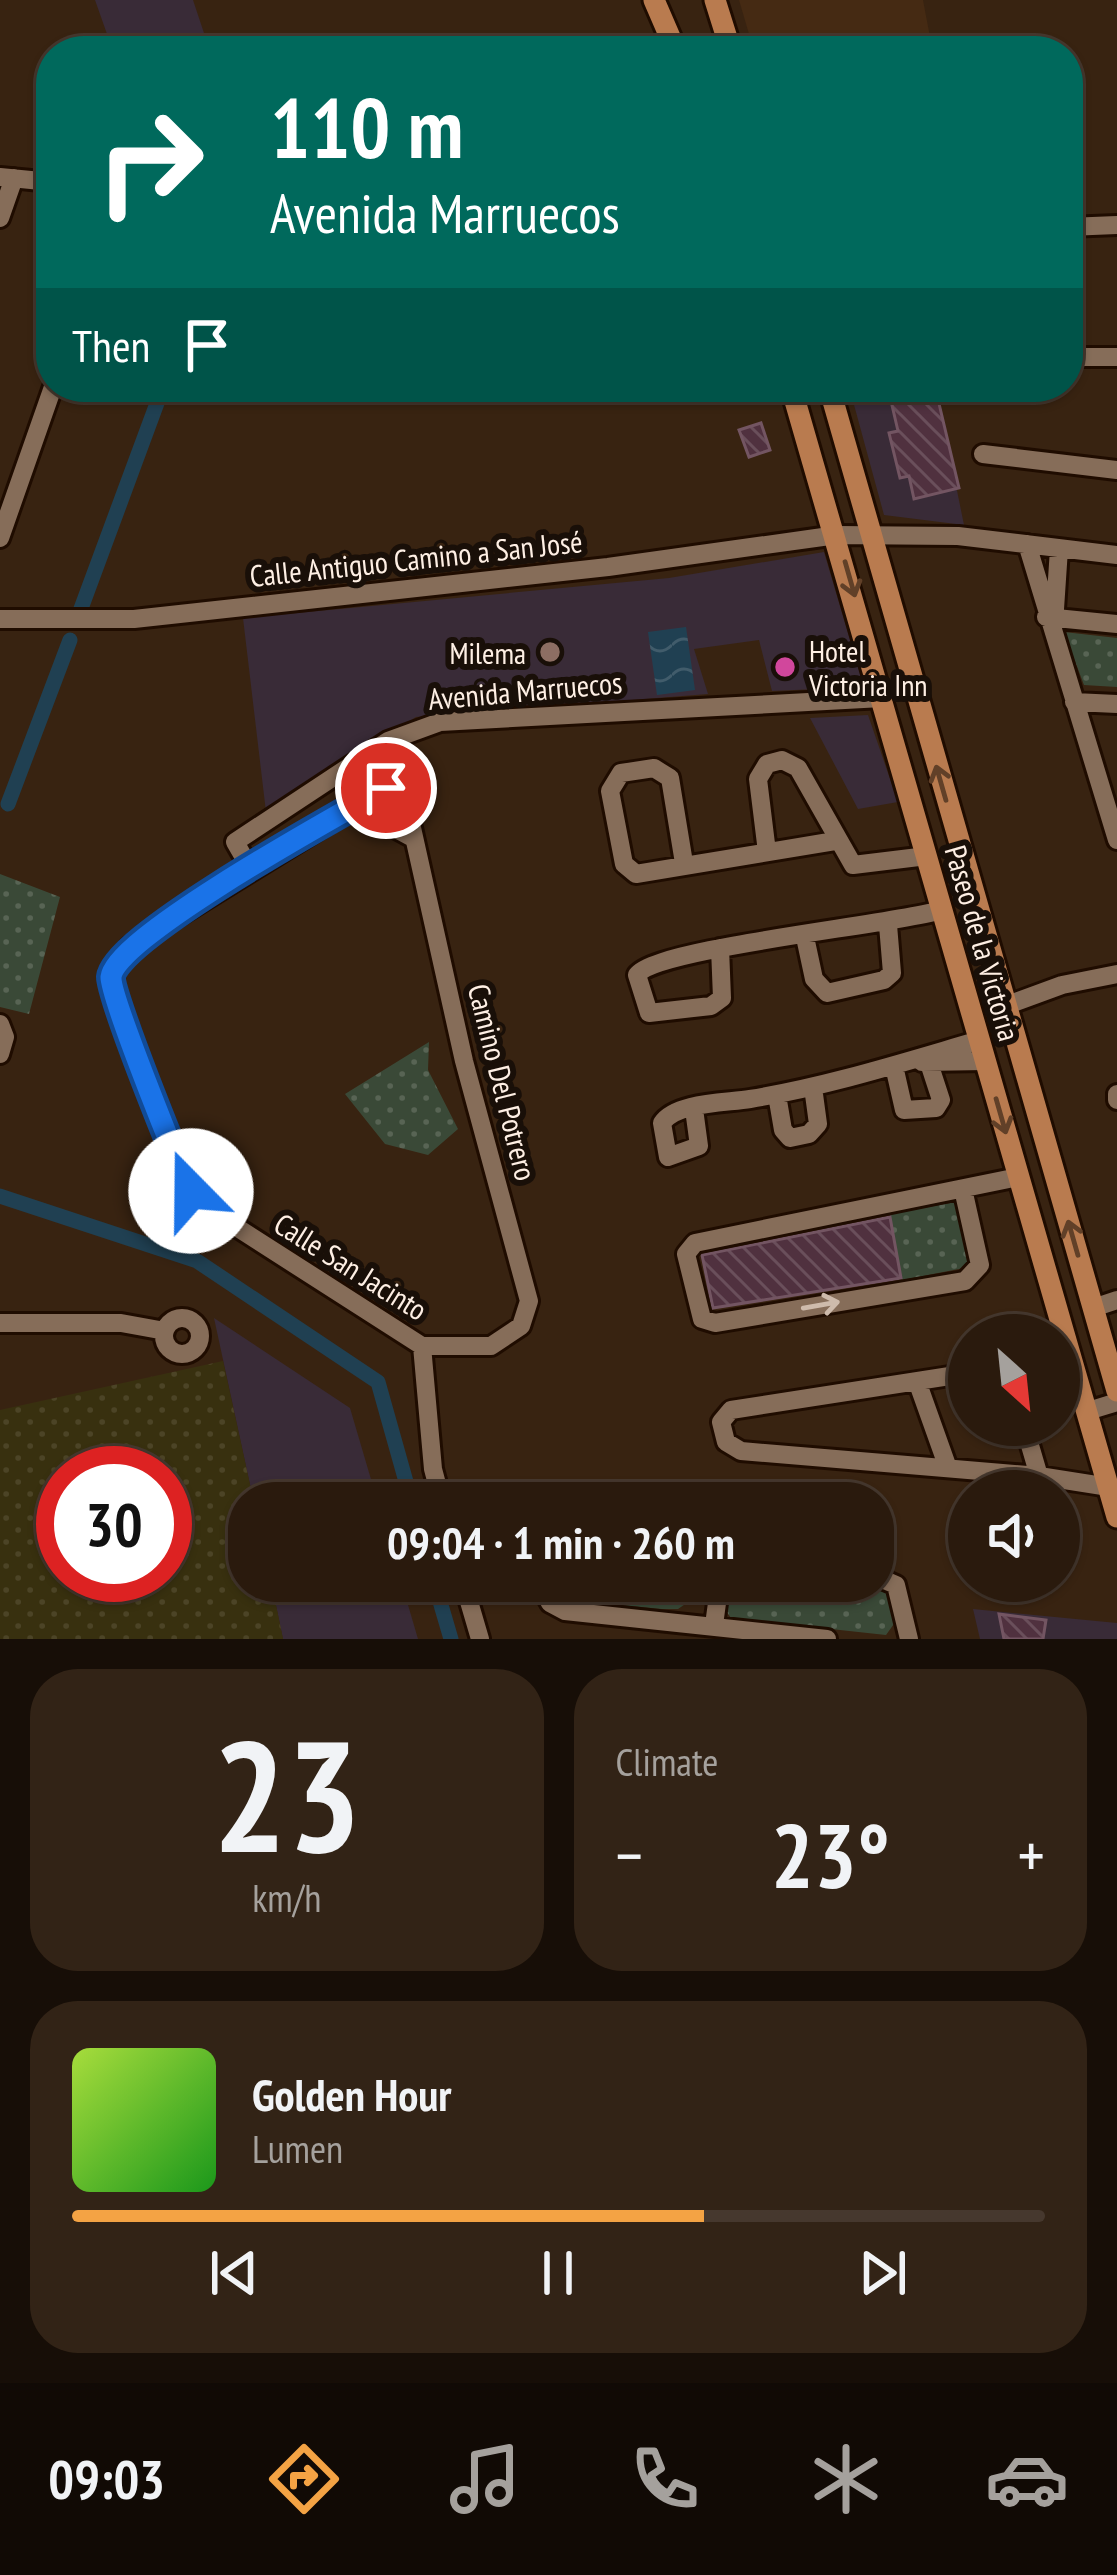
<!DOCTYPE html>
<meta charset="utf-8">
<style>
body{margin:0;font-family:"PT Sans Narrow",sans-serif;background:#322316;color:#f1f3f6;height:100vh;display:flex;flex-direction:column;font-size:45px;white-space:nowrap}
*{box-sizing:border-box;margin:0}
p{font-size:39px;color:#a5a19d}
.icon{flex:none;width:66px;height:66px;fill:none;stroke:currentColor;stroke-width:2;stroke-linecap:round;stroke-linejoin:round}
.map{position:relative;height:1639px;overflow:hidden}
.panel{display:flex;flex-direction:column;gap:30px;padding:30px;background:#170e07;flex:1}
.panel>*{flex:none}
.top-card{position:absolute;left:36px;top:36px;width:1047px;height:366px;border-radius:48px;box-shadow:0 3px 9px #0004,0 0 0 3px #46382e;background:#00695c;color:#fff;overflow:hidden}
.needle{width:78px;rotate:153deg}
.controls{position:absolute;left:948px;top:1314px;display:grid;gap:24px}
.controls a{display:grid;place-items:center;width:132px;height:132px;border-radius:50%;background:#2a1a0d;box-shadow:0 3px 9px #0004,0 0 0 3px #46382e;font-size:60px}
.speed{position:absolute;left:36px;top:1446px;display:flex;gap:24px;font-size:60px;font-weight:700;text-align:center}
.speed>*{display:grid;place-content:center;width:156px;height:156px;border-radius:50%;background:#2a1a0d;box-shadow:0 3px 9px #0004,0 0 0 3px #46382e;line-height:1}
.speed .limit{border:18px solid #d22;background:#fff;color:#111}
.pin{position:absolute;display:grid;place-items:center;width:102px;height:102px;color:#fff;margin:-51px;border:6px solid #fff;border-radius:50%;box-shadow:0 3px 12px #0007}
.me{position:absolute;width:132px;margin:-66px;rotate:338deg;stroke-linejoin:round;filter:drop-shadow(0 0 9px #0008)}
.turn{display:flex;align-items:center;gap:42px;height:252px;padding:0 36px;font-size:54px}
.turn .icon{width:156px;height:156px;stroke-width:2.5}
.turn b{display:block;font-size:84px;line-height:102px}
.then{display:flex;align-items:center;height:114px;padding:0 36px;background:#0003;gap:24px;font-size:45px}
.big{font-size:90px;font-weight:700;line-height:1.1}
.panel .card{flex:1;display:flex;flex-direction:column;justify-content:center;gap:18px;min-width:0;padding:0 42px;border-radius:48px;background:#322316}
.panel .dial{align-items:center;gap:0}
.dial b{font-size:156px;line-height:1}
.song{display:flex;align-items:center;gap:36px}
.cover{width:144px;height:144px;border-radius:18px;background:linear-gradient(135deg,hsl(80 70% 55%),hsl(120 70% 35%))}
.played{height:12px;border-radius:6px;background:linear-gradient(90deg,#f4a344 65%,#46382e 65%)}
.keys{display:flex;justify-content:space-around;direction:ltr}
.heat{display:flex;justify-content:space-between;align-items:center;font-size:66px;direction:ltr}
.panel .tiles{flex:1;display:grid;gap:30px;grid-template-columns:1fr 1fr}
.card:last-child{grid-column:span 2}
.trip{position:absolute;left:228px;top:1482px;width:666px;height:120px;border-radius:48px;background:#2a1a0d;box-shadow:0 3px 9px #0004,0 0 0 3px #46382e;font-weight:700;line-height:120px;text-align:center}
.tabs{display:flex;height:192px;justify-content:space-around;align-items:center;background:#110a05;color:#a5a19d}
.tabs .icon{width:84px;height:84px}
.tabs .on{color:#f4a344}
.tabs b{font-size:54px;color:#f1f3f6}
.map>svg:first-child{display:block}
.commercial{fill:#392b37}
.built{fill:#452a13}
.sand{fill:url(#sand-dots);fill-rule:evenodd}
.park{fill:url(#park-dots)}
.water{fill:url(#water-waves)}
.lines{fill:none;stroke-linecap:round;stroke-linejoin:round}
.canal{stroke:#204052;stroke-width:15}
.building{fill:url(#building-back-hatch);stroke:#735562;stroke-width:3}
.minor-casing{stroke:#1f0c00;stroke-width:24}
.major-casing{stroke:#1f0c00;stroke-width:27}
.minor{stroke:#866d59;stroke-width:18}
.major{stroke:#b97b4f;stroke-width:21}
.oneway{stroke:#614028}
.oneway2{stroke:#cebbac}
.route-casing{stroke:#114b97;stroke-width:30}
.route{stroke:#1a73e8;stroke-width:21}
.education-dot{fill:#8d6e63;stroke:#190f08;stroke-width:4.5}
.hotel-dot{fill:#d1479c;stroke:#190f08;stroke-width:4.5}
.labels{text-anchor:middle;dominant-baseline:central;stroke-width:12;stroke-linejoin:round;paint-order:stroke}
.street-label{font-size:30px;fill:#feefe4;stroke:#190f08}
.poi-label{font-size:30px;fill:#feefe4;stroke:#190f08;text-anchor:start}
</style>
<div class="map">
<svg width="1117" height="1639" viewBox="0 0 1117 1639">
<defs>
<pattern id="sand-dots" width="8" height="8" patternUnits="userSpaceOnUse" patternTransform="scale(3)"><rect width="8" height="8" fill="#38300f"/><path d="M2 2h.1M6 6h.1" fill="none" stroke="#4c4426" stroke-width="1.8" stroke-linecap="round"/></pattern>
<pattern id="park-dots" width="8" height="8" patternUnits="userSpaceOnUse" patternTransform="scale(3)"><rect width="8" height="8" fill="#3a4937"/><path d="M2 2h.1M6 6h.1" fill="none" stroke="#586454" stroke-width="1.8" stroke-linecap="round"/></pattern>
<pattern id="water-waves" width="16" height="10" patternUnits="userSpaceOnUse" patternTransform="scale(3)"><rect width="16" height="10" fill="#204052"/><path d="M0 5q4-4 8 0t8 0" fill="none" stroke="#415c6b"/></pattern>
<pattern id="building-back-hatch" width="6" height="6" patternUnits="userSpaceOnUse" patternTransform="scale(3)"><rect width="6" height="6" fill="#50313f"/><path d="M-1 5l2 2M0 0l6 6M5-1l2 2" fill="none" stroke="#6a4f5b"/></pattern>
</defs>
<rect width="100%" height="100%" fill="#382311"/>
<path class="commercial" d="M95 0H193L210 51H113Z
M860 387H936L964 525 884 515 850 390Z
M824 552 864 687 772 691 759 640 694 649 708 694 416 717 266 812 243 618 669 578Z
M868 715 898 802 858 809 810 718Z
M214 1318 350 1408 378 1503H254Z
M271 1581H401L418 1639H283Z
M973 1609 1117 1623V1639H980Z"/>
<path class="built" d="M739 0H923L930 37 893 51H754Z"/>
<path class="sand" d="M223 1361 254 1503H249V1581H271L283 1639H0V1410ZM63 1473H165V1575H63Z"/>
<path class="park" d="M1064 632 1117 638V687L1084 685Z
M0 874 60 897 29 1014 0 1007Z
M429 1042 428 1070 458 1129 428 1155 385 1144 345 1094Z
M956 1202 969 1267 902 1280 890 1214Z
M548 1581H694V1598L678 1609H662L558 1599Z
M723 1581H873L889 1587 896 1621 886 1635 731 1618 724 1608Z"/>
<path class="water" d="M686 627 695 690 657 695 648 632Z"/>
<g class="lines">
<path class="canal" d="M79 614 163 387
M8 804 70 640
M0 1196 197 1261 378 1382 412 1503
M434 1581 451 1639"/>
</g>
<path class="building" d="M936 391 959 488 914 499 909 476 900 478 889 433 898 431 891 401Z
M761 423 770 450 749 457 739 430Z
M890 1217 901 1278 713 1308 702 1255Z
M999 1614 1046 1620 1043 1639H1004Z"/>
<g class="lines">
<defs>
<path id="minor" d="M0 177 51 182
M0 218 14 178
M1068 227 1117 225
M1068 357H1117
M983 454 1117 470
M0 538 53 387
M1027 544 1117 840
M1055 609 1059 549
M1046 617 1117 624
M0 619H134L608 567 837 535 958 536 1117 555
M1074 702 1117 704
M386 788 404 792 464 1061 529 1301 521 1326 491 1346H422L202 1205 180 1169 113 992 115 966 129 947Z
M354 806 413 838
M767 852 758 779 767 764 782 760 798 768 853 865 927 856
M684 863 670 778 654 768 621 773 610 791 624 864 636 874 835 841
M250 868 235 842 388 741 440 722 882 698
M805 937 814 979 827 993 884 980 892 973 888 925
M720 948 722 998 711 1006 649 1013 637 975C656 948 891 925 942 910
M1005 1006 1062 985 1117 974
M0 1024 5 1037 0 1054
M922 1062 985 1061
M894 1066 904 1110 936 1108 941 1100 927 1057
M1117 1094V1100
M777 1095 783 1130 790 1138 809 1134 818 1124 813 1087
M694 1109 699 1146 668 1157 662 1123C676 1102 726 1103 750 1099 829 1086 904 1062 980 1040
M963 1189 980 1265 965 1281 715 1323 702 1319 686 1254 695 1243 1018 1177
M1093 1308 1117 1300
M164 1336a18 18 0 1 1 36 0a18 18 0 1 1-36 0Z
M0 1323H121L165 1331
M422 1346 433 1469 442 1503
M969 1373 731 1410 721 1422 726 1442 741 1451 1039 1476 1109 1487
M917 1381 948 1468
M1088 1411 1117 1402
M1024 1425 1039 1476
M873 1575 896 1585 909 1639
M463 1581 480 1639
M538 1581 550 1603 565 1611 827 1639
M714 1625 720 1581"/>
<path id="major" d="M654 0 676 51
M715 0 731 51
M791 387 1117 1517
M829 387 1117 1391"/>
</defs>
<use href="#minor" class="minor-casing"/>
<use href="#major" class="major-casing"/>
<use href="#minor" class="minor"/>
<use href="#major" class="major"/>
</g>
<defs><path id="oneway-shaft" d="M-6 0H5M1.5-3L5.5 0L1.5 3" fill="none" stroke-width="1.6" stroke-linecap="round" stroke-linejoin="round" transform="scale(3)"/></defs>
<g class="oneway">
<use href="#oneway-shaft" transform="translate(850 579) rotate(74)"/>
<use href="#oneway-shaft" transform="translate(941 783) rotate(-106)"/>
<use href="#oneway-shaft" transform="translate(1001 1116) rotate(74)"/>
<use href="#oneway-shaft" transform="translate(1073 1238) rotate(-106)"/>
</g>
<use class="oneway2" href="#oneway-shaft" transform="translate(821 1305) rotate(-10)"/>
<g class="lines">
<defs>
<path id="route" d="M191 1191C178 1165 110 996 111 977 115 937 342 813 386 788"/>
</defs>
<use href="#route" class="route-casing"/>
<use href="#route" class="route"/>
</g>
<circle class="education-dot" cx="550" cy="652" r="12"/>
<circle class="hotel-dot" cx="785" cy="667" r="12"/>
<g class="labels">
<g class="street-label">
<text transform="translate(416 558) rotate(-6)">Calle Antiguo Camino a San José</text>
<text transform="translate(525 690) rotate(-5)">Avenida Marruecos</text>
<text transform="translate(983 943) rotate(74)">Paseo de la Victoria</text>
<text transform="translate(503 1082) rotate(76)">Camino Del Potrero</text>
<text transform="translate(351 1266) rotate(32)">Calle San Jacinto</text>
</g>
<g class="poi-label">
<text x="809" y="650">Hotel<tspan x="809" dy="34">Victoria Inn</tspan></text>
<text x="526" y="652" text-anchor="end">Milema</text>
</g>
</g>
</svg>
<div class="controls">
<a><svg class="needle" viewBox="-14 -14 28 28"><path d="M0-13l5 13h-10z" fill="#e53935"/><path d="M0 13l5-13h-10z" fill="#a5a19d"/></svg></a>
<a><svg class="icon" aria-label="sound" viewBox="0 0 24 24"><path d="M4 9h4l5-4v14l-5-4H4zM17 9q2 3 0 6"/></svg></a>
</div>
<div class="speed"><div class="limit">30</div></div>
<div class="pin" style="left:386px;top:788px;background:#d93025"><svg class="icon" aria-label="arrive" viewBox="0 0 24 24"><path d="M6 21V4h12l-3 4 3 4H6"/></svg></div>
<svg class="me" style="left:191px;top:1191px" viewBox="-20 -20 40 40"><circle r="19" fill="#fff"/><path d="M0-13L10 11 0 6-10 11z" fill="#1a73e8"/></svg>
<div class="trip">09:04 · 1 min · 260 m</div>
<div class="top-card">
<div class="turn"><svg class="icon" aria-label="right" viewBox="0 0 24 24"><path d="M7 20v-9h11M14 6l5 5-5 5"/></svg><div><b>110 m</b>Avenida Marruecos</div></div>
<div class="then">Then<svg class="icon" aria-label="arrive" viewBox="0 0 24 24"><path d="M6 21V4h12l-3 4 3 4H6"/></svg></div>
</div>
</div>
<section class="panel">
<div class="tiles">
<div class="card dial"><b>23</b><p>km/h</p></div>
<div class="card"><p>Climate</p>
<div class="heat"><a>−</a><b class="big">23°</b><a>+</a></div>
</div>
<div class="card">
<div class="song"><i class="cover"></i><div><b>Golden Hour</b><p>Lumen</p></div></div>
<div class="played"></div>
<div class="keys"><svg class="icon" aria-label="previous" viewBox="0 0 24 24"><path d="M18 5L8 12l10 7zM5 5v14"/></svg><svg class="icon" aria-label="pause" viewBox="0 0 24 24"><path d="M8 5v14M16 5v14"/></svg><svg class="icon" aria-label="next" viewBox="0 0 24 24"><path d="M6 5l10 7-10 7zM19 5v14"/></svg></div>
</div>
</div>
</section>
<nav class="tabs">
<b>09:03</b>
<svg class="icon on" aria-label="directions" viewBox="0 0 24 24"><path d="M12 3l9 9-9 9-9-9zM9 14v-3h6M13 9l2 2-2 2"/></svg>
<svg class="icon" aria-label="music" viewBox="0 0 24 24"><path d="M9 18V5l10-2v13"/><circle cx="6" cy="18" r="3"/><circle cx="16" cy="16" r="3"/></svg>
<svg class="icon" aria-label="phone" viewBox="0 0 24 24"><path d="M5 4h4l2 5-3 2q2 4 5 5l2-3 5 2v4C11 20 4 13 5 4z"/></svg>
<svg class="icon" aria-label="climate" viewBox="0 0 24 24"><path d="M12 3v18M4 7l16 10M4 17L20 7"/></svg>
<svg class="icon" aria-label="car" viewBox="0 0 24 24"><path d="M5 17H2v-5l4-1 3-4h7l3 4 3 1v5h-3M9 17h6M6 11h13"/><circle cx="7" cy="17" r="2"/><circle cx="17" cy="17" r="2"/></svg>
</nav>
